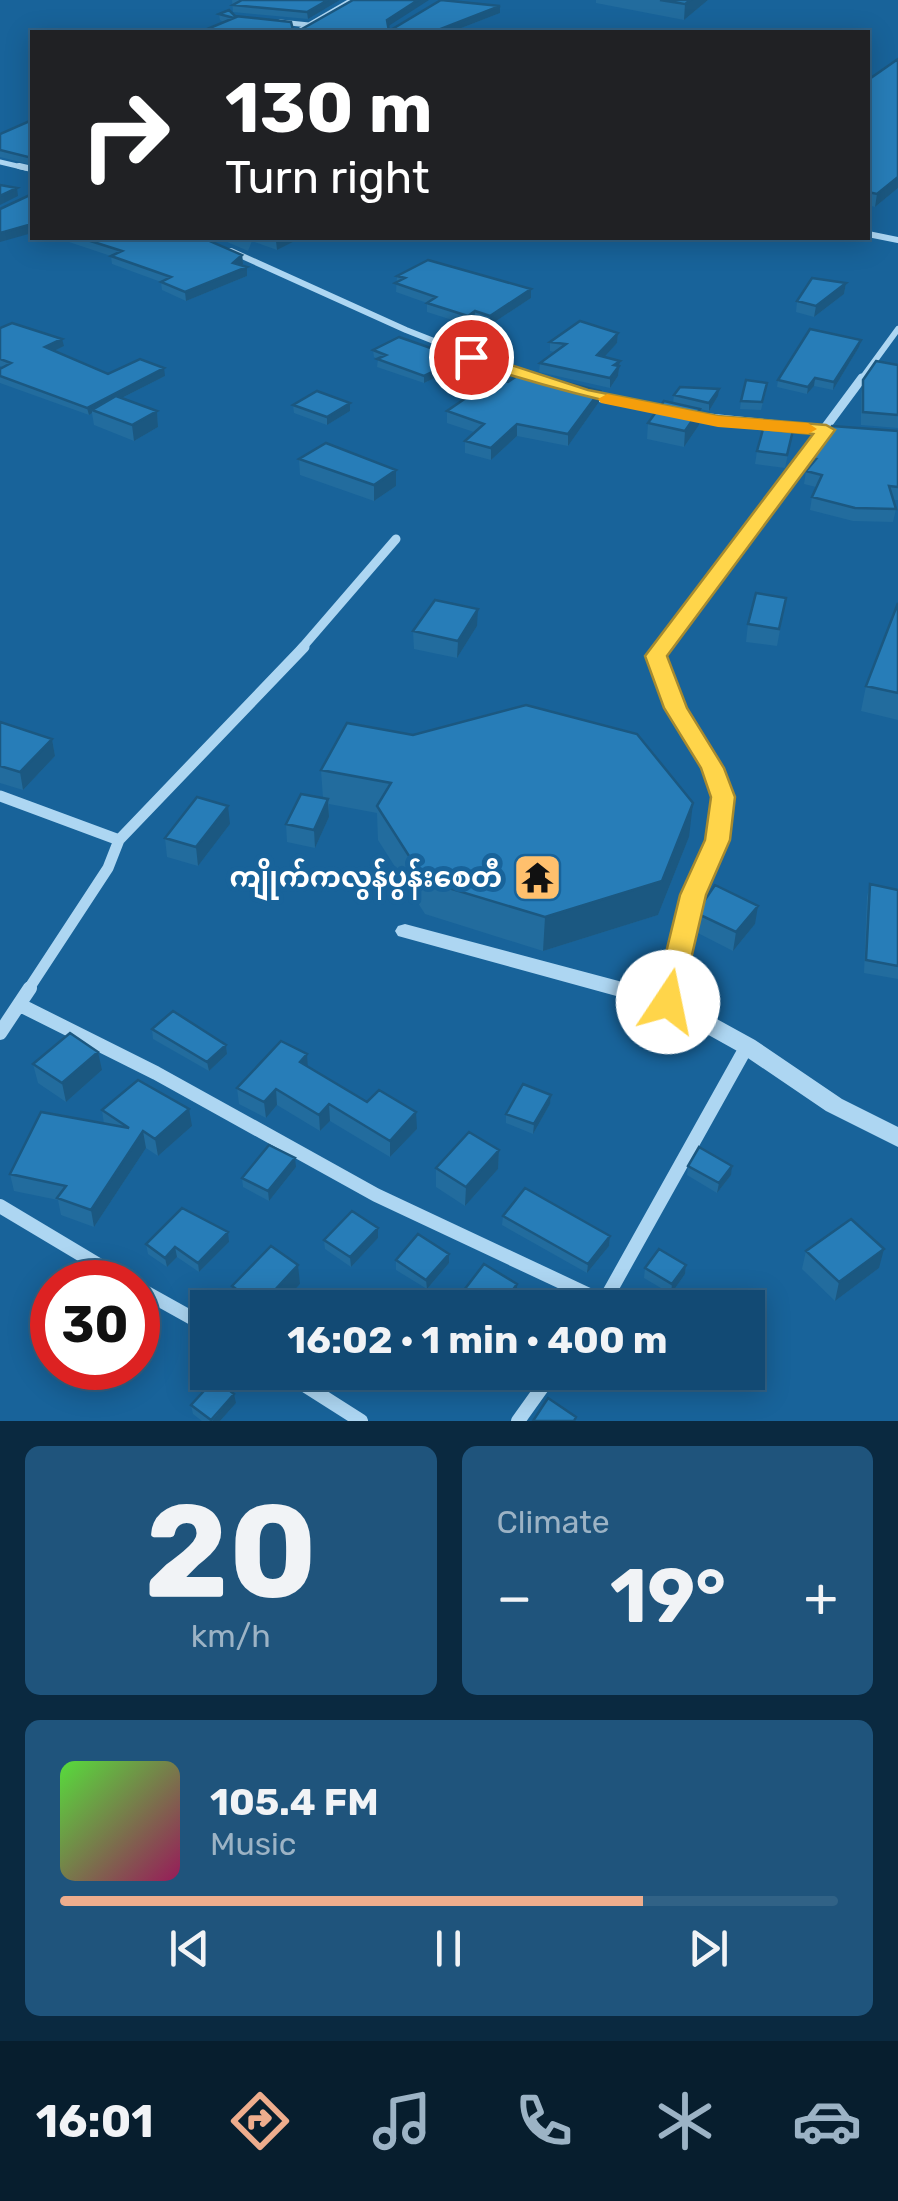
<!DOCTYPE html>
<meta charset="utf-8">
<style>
body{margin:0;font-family:Rubik,"Noto Sans Myanmar",sans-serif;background:#1f547c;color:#f1f3f6;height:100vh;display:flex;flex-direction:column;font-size:38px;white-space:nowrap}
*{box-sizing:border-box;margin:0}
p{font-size:32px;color:#9cb3c5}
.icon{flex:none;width:55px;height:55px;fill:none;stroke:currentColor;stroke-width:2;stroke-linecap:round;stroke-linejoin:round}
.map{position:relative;height:1421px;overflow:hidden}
.details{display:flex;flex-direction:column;gap:25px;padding:25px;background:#0a2940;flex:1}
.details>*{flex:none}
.guide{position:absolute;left:30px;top:30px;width:840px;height:210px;border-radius:0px;box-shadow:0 5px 25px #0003,0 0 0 2px #316286;background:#202124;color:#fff;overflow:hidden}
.speed{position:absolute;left:30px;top:1260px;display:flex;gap:20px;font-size:50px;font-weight:700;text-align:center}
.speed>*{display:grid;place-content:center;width:130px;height:130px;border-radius:50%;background:#124a74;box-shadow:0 5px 25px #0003,0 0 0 2px #316286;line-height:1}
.speed .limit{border:15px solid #d22;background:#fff;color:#111}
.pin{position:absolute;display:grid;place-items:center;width:85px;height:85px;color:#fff;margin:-42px;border:5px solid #fff;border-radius:50%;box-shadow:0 2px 10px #0007}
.me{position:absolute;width:110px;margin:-55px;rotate:11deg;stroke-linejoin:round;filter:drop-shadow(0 0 8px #0008)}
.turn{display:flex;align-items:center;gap:35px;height:210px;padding:0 30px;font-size:45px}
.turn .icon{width:130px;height:130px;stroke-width:2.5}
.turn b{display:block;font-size:70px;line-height:85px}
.big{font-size:75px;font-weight:700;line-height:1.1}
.details .tile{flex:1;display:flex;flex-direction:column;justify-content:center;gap:15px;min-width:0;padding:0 35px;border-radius:15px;background:#1f547c}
.details .dial{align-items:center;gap:0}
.dial b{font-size:130px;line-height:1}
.song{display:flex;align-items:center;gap:30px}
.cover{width:120px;height:120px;border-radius:15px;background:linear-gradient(135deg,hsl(110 70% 55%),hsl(330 70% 35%))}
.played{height:10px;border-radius:5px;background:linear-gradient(90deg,#eead8d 75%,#316286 75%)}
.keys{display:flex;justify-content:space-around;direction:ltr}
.heat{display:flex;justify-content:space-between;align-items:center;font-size:55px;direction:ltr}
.details .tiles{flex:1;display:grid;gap:25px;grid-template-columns:1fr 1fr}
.tile:last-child{grid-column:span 2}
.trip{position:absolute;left:190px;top:1290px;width:575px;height:100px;border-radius:0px;background:#124a74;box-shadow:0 5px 25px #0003,0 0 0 2px #316286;font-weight:700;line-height:100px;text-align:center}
.menu{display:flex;height:160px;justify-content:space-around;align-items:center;background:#071e2e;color:#9cb3c5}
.menu .icon{width:70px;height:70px}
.menu .active{color:#eead8d}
.menu b{font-size:45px;color:#f1f3f6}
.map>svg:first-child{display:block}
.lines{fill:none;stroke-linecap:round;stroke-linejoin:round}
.minor-far4{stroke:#add6f2;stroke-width:5}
.minor-far3{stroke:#add6f2;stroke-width:6}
.minor-far2{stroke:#add6f2;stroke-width:9}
.minor-far1{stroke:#add6f2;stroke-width:11}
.minor{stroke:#add6f2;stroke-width:14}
.tertiary{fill:#add6f2;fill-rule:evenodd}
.wall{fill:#226c9e}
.shaded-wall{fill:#1b5881}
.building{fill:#277db8;stroke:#1b5881;stroke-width:2.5}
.route{fill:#ffd54a;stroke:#a68a30;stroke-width:2.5}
.slow{fill:#f59e0b}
.labels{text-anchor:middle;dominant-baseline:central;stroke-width:10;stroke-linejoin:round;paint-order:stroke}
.poi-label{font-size:28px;font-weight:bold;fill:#fff;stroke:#18639a;text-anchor:end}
</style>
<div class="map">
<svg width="898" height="1421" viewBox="0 0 898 1421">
<rect width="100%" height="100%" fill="#18639a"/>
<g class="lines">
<path class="minor-far4" d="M280 22 309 25
M297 32 352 0
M0 162 30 169"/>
<path class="minor-far3" d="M19 166 32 169
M868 234 898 240
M231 251 406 330 528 378
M860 381 898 329"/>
<path class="minor-far2" d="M587 395 669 411
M690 416 827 430
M301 649 396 539
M661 649 862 378"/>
<path class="minor-far1" d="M663 647 656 656 676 708 712 768 723 797 717 840 693 895 670 990
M0 796 119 840
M28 990 108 868 119 840 304 647"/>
<path class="minor" d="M667 1002 670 988
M20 1005 156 1073 376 1195 604 1302 600 1308
M0 1033 30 988
M0 1206 127 1282
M138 1288 208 1327
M604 1302 747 1046
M284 1372 361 1421
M518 1421 553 1372"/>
<path class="tertiary" d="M405 924 675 996 755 1040 842 1099 898 1127V1147L826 1111 739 1052 660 1008 398 936 395 931 398 926Z"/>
</g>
<path class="wall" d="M232 0H340L308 19 233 12Z
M596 0H708L684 20 596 3Z
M500 13 451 32H200L224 22 220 20 219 14 293 30 388 27 389 31Z
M868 80 898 188 875 207 868 205Z
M32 120V165L0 157V134Z
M57 238H203L242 255 243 264 241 265 247 267V276L186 301 162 290 161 282 112 264 111 256Z
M218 238H301L277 250 252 241 248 251Z
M397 276 531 289V298L490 325 474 321 468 325 427 312V303L396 292Z
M846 283 844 294 814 317 796 312 797 301Z
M0 328 64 346 54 351 108 374 165 376 122 398 157 411 158 427 134 441 94 425 92 413 89 415 0 383V369L4 367 0 366Z
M618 333 617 343 604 357 620 361 618 376 610 388 539 372 540 363 555 352 550 351V342Z
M861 340 859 347 833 390 814 386 807 394 777 387 778 380Z
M373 350 445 373 424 383 377 367 378 359 374 357Z
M898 365V428L861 425V393L863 380Z
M508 382 600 391 599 402 568 446 517 436 491 460 465 453V441L474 432 447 423V411Z
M766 391 761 410 740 409 741 401Z
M674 395 718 396 709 411 673 403Z
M293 405 350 411 327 425 294 413Z
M648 423 699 425 684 447 647 439Z
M794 426 785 468 755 464 757 451Z
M898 431V500H893L896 509 893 522 853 521 810 510 812 497 816 487 804 484 806 471H803L805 458Z
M299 459 396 470V486L374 501 300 475Z
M786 598 777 646 746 642 748 624Z
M898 603V720L861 711 866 686Z
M477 626 457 658 414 649 413 631Z
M0 722 52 739 55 756 23 790 0 783Z
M321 770 689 837 658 915 543 951 425 914 378 840 377 813 329 804V817L315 848 287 842 286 824 323 798Z
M230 824 198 866 167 857 165 838Z
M870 884 898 890V979L864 973 867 897Z
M696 913 755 924 733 951 694 931Z
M152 1029 226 1045 227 1054 209 1071 153 1039Z
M33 1064 102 1070 66 1102 38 1083Z
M308 1067 367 1102 417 1129 390 1157 330 1121 320 1131 277 1105 266 1118 239 1104 237 1088Z
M551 1095 550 1104 533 1134 506 1123V1114Z
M102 1110 192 1126 158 1156 146 1148 94 1227 61 1215 58 1200 14 1191 10 1174 104 1124Z
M499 1150 498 1169 465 1206 436 1187V1168Z
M688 1166 731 1175 717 1193 687 1175Z
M296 1167 269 1201 243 1187 242 1178Z
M503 1216 610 1236 609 1246 587 1273 502 1225Z
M378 1228V1238L351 1267 325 1249 324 1240Z
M229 1242 199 1272 177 1257 167 1267 148 1254 146 1244Z
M806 1251 879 1268 835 1301 802 1269Z
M396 1260 449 1263 427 1289 396 1270Z
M686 1265 685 1274 671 1294 644 1278 645 1268Z
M300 1284 278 1308H238L234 1305 232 1286Z
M458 1298 517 1303 513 1308H458Z
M236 1403 220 1421H202L193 1414 191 1405Z"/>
<path class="shaded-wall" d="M328 0H340L308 19 307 12Z
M418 0H429L387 27V20Z
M691 0H708L684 20 685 4Z
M500 6V13L451 32H433Z
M898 177V188L875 207 877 194Z
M17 188 18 196 0 205V196Z
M32 224V233L0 242V233Z
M283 238H301L277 250 276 241Z
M242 255 243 264 233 271V263Z
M247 267V276L186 301 185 292Z
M846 283 844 294 814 317 816 306Z
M531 289V298L490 325V316Z
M475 311 474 321 468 325V316Z
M618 333 617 343 597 365V355Z
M62 339 64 346 46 355 45 347Z
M861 340 859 347 833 390 834 382Z
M620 361 618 376 610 388V378L614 365Z
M445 366V373L424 383V376Z
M164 368 165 376 96 411 92 410V413L89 415 87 408Z
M815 378 814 386 807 394 808 387Z
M719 389 718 396 709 411V403Z
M600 391 599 402 568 446V434Z
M350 403V411L327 425V417Z
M700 409 699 425 684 447 685 431Z
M157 411 158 427 134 441 132 425Z
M517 424V436L491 460V448Z
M396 470V486L374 501V485Z
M478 609 477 626 457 658 458 641Z
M52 739 55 756 23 790 20 772Z
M328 799 329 817 315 848 314 830Z
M693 803 689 837 658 915 543 951 545 917Z
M228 806 230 824 198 866 196 847Z
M758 906 755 924 733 951 736 932Z
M226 1045 227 1054 209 1071 207 1062Z
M98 1052 102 1070 66 1102 62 1083Z
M307 1054 308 1070 300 1062Z
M276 1089 277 1105 266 1118 264 1102Z
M551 1095 550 1104 533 1134 534 1124Z
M329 1104 330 1121 320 1131 319 1115Z
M189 1109 192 1126 158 1156 155 1139Z
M416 1112 417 1129 390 1157V1141Z
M143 1131 146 1148 94 1227 91 1210Z
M499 1150 498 1169 465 1206 466 1187Z
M295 1158 296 1167 269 1201 268 1191Z
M732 1166 731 1175 717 1193 719 1183Z
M378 1228V1238L351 1267 350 1257Z
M228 1232 229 1242 199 1272 198 1263Z
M610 1236 609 1246 587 1273 588 1264Z
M175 1247 177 1257 167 1267 165 1258Z
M884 1249 879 1268 835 1301 839 1282Z
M449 1254V1263L427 1289 426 1280Z
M298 1265 300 1284 278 1308H260Z
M686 1265 685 1274 671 1294 672 1284Z
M517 1284V1303L513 1308H500Z
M234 1394 236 1403 220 1421H212Z"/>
<path class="building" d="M242 0H328L307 12 233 5Z
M353 0H418L387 20 389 31 441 0 500 6 433 32H200L234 18 219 14 229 10 235 16 291 22 293 30H300Z
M660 0H691L685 4Z
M898 59V177L877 194 868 192V80Z
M32 120V158L0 150V134Z
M0 185 17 188 0 196Z
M32 194V224L0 233V209Z
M81 238H203L242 255 233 263 247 267 185 292 161 282 171 277 111 256 122 251Z
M428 260 531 289 490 316 475 311 468 316 427 303 436 297 395 283 405 278 397 276Z
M812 278 846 283 816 306 797 301Z
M580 321 618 333 597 355 620 361 614 365 619 366 610 378 540 363 566 344 550 342Z
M12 323 62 339 45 347 108 374 140 359 164 368 87 408 0 376V369L11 363 0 359V328Z
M810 329 861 340 834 382 815 378 808 387 778 380Z
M399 337 445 353V366L424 376 377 359 386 355 373 350Z
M876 361 898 365V415L863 412V380Z
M523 372 600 391 568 434 517 424 491 448 465 441 484 424 447 411 495 378 508 382Z
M746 380 767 383 762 402 741 401Z
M680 387 719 389 709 403 674 395Z
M317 391 350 403 327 417 293 405Z
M116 396 157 411 132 425 92 410Z
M664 401 700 409 685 431 648 423Z
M765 422 794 426 787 455 757 451Z
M832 426 898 431V487L889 486 896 509 855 508 812 497 822 475 806 471 816 459 805 458Z
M326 443 396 470 374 485 299 459Z
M756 593 786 598 779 629 748 624Z
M435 600 478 609 458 641 413 631Z
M898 603V693L866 686Z
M526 705 637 734 693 803 662 881 545 917 425 881 377 806 391 783 321 770 347 723 413 735Z
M0 722 52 739 20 772 0 766Z
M301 794 328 799 314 830 286 824Z
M197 797 228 806 196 847 165 838Z
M870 884 898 890V966L866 960Z
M715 885 758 906 736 932 696 913Z
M173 1011 226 1045 207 1062 152 1029Z
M70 1033 98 1052 62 1083 33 1064Z
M281 1041 307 1054 300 1062 367 1102 379 1090 416 1112 390 1141 329 1104 319 1115 276 1089 264 1102 237 1088Z
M138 1080 189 1109 155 1139 143 1131 91 1210 57 1198 66 1186 10 1174 41 1112 129 1128 102 1110Z
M523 1084 551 1095 534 1124 506 1114Z
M469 1132 499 1150 466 1187 436 1168Z
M269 1145 295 1158 268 1191 242 1178Z
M699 1147 732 1166 719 1183 688 1166Z
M525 1188 610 1236 588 1264 503 1216Z
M182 1208 228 1232 198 1263 175 1247 165 1258 146 1244Z
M352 1211 378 1228 350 1257 324 1240Z
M851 1219 884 1249 839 1282 806 1251Z
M418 1234 449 1254 426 1280 396 1260Z
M271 1246 298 1265 260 1306 232 1286Z
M659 1249 686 1265 672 1284 645 1268Z
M484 1264 517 1284 500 1308H474L458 1298Z
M83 1270 100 1282H70Z
M215 1379 234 1394 211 1420 191 1405Z
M548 1398 576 1417 574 1421H533Z"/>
<path class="route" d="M471 352 588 390 718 416 826 425 835 430 667 656 687 708 724 768 735 797 730 840 706 895 681 1002 668 1012 654 1002 680 895 705 840 711 797 701 768 664 708 645 656 813 434C690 424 583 399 465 361L463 357Z"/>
<path class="slow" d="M607 394 718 416 808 423 817 429 808 434 718 427 601 403 598 399Z"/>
<defs>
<symbol id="temple-square" viewBox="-11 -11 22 22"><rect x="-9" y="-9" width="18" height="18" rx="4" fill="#ffc06d" stroke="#18639a"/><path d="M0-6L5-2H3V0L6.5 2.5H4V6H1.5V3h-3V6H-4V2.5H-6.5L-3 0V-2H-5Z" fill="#111"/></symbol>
</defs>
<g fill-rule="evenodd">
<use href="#temple-square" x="510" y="850" width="55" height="55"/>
</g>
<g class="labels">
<g class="poi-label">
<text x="502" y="877">ကျိုက်ကလွန်ပွန်းစေတီ</text>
</g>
</g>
</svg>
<div class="speed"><div class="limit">30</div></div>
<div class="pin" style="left:471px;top:357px;background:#d93025"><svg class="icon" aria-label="arrive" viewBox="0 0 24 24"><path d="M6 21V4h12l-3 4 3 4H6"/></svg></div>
<svg class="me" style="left:668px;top:1002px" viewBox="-20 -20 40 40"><circle r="19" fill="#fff"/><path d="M0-13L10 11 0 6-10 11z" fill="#ffd54a"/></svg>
<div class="trip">16:02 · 1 min · 400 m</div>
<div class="guide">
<div class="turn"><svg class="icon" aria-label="right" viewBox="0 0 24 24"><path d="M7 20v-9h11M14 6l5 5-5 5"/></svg><div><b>130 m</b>Turn right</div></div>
</div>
</div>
<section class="details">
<div class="tiles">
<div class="tile dial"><b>20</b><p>km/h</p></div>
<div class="tile"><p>Climate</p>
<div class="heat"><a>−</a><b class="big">19°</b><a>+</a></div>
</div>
<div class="tile">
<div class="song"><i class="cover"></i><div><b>105.4 FM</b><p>Music</p></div></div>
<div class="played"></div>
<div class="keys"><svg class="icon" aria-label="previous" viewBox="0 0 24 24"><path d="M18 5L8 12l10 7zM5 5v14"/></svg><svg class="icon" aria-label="pause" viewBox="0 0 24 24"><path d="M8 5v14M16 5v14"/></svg><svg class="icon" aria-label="next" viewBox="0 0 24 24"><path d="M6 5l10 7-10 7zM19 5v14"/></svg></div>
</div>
</div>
</section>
<nav class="menu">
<b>16:01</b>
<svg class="icon active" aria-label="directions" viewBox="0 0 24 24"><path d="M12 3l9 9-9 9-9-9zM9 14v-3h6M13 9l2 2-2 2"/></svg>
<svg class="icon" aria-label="music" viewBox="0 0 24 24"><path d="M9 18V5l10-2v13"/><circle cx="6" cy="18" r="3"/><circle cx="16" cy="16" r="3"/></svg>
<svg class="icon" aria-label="phone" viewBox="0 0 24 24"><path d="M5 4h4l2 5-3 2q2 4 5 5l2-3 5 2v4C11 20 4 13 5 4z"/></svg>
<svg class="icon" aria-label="climate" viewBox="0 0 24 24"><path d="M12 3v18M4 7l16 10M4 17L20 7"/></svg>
<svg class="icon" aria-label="car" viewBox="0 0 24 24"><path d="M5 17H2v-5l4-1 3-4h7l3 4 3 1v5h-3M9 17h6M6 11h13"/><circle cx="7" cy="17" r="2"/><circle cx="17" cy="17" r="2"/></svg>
</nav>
